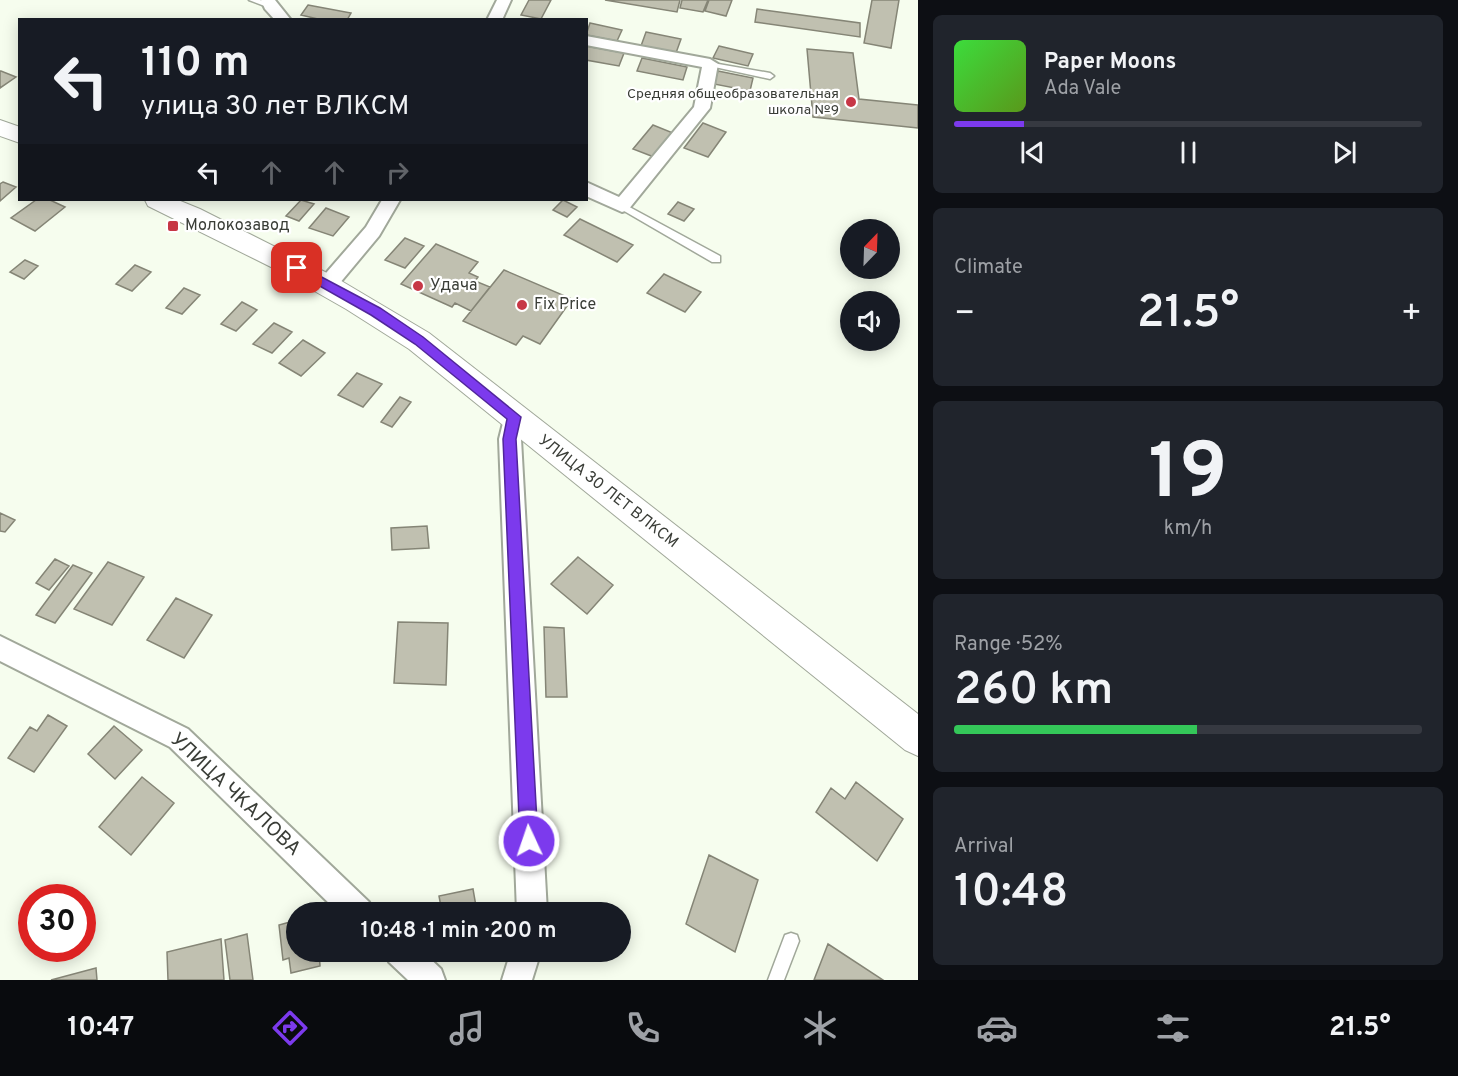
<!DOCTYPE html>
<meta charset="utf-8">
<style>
body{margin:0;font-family:Overpass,sans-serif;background:#20242c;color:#f1f3f6;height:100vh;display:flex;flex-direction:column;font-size:22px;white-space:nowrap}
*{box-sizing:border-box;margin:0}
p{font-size:20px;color:#9ea1a6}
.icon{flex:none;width:33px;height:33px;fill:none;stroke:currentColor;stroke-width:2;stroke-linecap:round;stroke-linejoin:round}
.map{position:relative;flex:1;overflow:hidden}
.sheet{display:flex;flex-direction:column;gap:15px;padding:15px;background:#0d0f14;width:540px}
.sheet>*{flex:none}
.guide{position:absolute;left:18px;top:18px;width:570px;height:183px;border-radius:0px;box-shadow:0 3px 15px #0003;background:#171b24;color:#f1f3f6;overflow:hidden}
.needle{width:39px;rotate:23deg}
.buttons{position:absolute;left:840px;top:219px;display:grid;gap:12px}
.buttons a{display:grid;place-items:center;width:60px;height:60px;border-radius:50%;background:#171b24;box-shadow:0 3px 15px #0003;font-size:30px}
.speed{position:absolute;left:18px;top:884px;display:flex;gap:12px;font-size:30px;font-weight:700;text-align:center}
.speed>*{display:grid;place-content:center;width:78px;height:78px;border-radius:50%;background:#171b24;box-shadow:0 3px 15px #0003;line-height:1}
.speed .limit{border:9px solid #d22;background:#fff;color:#111}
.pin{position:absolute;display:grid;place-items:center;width:51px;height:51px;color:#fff;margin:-26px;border-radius:12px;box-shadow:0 3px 9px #0006}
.me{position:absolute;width:66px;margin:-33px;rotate:357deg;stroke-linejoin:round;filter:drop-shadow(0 0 4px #0008)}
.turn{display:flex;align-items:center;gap:21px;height:126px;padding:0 24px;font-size:27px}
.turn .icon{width:78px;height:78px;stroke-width:2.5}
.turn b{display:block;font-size:42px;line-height:51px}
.lanes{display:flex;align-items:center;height:57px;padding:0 24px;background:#0003;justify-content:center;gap:30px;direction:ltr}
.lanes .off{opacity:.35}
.big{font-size:45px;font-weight:600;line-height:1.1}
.sheet .widget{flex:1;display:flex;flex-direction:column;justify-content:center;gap:9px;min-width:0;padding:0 21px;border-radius:9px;background:#20242c}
.sheet .dial{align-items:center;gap:0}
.dial b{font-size:78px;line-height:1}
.song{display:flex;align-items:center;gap:18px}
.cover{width:72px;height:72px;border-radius:9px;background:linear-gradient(135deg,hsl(120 70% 55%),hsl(90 70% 35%))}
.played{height:6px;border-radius:3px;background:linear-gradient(90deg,#7c3aed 15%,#363941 15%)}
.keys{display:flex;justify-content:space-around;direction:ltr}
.heat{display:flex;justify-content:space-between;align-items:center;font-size:33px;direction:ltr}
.charge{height:9px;border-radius:4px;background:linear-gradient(90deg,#34c759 52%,#363941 0)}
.trip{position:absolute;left:286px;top:902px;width:345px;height:60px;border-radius:30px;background:#171b24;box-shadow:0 3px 15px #0003;font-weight:600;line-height:60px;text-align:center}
.menu{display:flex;height:96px;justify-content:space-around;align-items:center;background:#090b0e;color:#9ea1a6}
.menu .icon{width:42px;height:42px}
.menu .on{color:#7c3aed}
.menu b{font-size:27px;color:#f1f3f6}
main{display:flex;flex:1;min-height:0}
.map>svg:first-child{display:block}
.building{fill:#c0c0b0;stroke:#858576;stroke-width:1.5}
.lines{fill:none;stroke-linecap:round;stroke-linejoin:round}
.lane-casing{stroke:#a1a89a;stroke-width:3}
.street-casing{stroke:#a1a89a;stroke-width:4}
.secondary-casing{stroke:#a1a89a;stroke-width:2}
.lane{fill:#fff;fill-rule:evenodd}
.street{fill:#fff;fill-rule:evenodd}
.secondary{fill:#fff;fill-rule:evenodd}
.route{fill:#7c3aed;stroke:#51269a;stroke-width:1.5}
.poi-dot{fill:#c73746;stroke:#fff;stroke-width:2}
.labels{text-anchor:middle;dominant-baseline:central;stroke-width:4.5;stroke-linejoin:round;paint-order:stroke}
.far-poi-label{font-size:14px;fill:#3a3d37;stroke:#fff;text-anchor:end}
.poi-label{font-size:16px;fill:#3a3d37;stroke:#fff;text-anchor:start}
.street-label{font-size:16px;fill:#3a3d37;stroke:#fff}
.near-street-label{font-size:20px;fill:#3a3d37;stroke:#fff}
</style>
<main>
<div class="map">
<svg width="918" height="980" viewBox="0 0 918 980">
<rect width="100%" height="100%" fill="#f6fdee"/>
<path class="building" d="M529 0H551L541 19 521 15Z
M605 0H680L677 12Z
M682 0H708L703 12 680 8Z
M709 0H732L726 16 705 11Z
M872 0H899L891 48 864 43Z
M308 5 351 13 347 20H322L301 15Z
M757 9 860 23V37L755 22Z
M590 23 622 30 617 41 586 35Z
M646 32 681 39 676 53 641 46Z
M586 46 624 53 619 66 586 60Z
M719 46 753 54 748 66 713 58Z
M807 49 853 53 859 99 918 105V128L813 117Z
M642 58 687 67 683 80 637 71Z
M0 71H1L16 77 0 88Z
M718 71 753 78 750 91 714 84Z
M703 123 726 132 708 157 684 148Z
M653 125 673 133 654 157 633 149Z
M3 182 16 187 0 201V184Z
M36 200H50L65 207 35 231 11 218Z
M301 200 314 204 299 221 286 216Z
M563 200 577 207 567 217 553 210Z
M678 202 694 209 684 221 668 214Z
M326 208 349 217 333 236 309 228Z
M580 219 633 245 617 262 564 235Z
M405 238 424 246 405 268 385 260Z
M436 244 478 262 469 273 478 277 475 281 490 287 471 311 455 303 452 307 401 284Z
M25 260 38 266 24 279 10 272Z
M135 265 151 272 132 291 116 284Z
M504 270 572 299 540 344 523 336 516 345 463 321Z
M664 274 701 292 685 312 647 293Z
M184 288 200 295 182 314 166 308Z
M242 302 257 310 236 331 221 324Z
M274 323 292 332 272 353 253 344Z
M303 340 325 353 301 376 279 363Z
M357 373 382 384 363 407 338 395Z
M400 397 411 402 392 427 381 422Z
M0 513 15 520 5 532 0 531Z
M427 526 429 548 392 550 391 528Z
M578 557 613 585 587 614 551 584Z
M55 559 69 566 49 590 36 583Z
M108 562 144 577 112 625 74 609Z
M73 565 92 573 55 623 36 615Z
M176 598 212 615 184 658 147 640Z
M398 622 448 623 446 685 394 683Z
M544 627 564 628 567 697H546Z
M48 715 67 726 34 772 8 758 30 727 37 731Z
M114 726 142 750 115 779 88 754Z
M142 777 174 803 131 855 99 827Z
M856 782 903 819 877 861 816 812 831 788 845 799Z
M709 855 758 880 735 952 686 924Z
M473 889 477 912H442L439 896Z
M297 920V951H319L320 966 291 973 289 958 283 960 279 925Z
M247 934 253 980H230L225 940Z
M221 939 224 980H168L167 952Z
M828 944 883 980H814Z
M96 968 97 980H51Z"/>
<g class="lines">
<defs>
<path id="lane" d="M249 0H260L274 6 270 8Z
M707 62 770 73 774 76 770 79 710 66 706 64Z
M622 203 720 256V262H712L619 208V204Z
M791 933 797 935 799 941 784 980H768L785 935Z"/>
<path id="street" d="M261 0H275L291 20H275L265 9Z
M497 0H511L502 20H487Z
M586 36 710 59 718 64 710 108 628 210 622 212 586 196V182L619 197 694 107 702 67 586 45Z
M382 200H400L379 236 334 290 327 292 320 290 317 285 320 280 366 227Z
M514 408 522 411 525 417 521 439 547 912H517L499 439 506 411Z
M0 636 188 729 369 902 374 912H338L170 747 0 661Z
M385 951H422L441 969 445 980H408L389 962Z
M511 951H541L532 980H502Z"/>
<path id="secondary" d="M0 120 20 127V143L0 136Z
M145 200H178L200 209 333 276 429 333 918 714V756L905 750 409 349 346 309 281 272 148 206Z"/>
</defs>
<use href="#lane" class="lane-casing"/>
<use href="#street" class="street-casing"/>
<use href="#secondary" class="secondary-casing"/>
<use href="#lane" class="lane"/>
<use href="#street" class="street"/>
<use href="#secondary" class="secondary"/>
</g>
<path class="route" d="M297 264 380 308 423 337 521 417 516 439 538 841 535 847 529 850 523 847 520 841 503 439 507 419 415 344 371 315 293 271 291 268Z"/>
<g class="poi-dot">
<circle cx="851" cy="102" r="6"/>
<rect x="167" y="220" width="12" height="12" rx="3"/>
<circle cx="418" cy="286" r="6"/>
<circle cx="522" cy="305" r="6"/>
</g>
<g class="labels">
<g class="far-poi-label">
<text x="839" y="94">Средняя общеобразовательная<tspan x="839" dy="16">школа №9</tspan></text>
</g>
<g class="poi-label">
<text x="185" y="226">Молокозавод</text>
<text x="430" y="286">Удача</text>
<text x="534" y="305">Fix Price</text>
</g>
<g class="street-label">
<text transform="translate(608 492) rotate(38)">УЛИЦА 30 ЛЕТ ВЛКСМ</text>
</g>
<g class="near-street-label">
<text transform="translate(235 795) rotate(43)">УЛИЦА ЧКАЛОВА</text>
</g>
</g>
</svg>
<div class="buttons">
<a><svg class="needle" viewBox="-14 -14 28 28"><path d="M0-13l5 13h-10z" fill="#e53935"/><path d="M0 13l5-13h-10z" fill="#9ea1a6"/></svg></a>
<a><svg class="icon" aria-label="sound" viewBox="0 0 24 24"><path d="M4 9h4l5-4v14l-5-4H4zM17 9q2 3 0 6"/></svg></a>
</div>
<div class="speed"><div class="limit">30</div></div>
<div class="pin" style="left:297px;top:268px;background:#d93025"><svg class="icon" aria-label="arrive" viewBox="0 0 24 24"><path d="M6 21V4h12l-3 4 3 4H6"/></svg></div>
<svg class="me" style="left:529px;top:841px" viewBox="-20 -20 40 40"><circle r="17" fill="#7c3aed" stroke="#fff" stroke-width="3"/><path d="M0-11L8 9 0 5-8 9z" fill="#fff"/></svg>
<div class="trip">10:48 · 1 min · 200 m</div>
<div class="guide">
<div class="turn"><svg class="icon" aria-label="left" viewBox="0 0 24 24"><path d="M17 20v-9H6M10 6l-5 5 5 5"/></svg><div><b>110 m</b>улица 30 лет ВЛКСМ</div></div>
<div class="lanes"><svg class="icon" aria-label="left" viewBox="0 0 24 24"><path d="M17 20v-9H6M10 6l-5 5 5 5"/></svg><svg class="icon off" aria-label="ahead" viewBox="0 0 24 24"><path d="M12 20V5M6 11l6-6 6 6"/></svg><svg class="icon off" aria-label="ahead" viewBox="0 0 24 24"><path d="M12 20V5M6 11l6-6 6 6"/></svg><svg class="icon off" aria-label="right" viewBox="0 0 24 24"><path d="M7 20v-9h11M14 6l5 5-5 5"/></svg></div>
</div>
</div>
<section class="sheet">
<div class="widget">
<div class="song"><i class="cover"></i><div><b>Paper Moons</b><p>Ada Vale</p></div></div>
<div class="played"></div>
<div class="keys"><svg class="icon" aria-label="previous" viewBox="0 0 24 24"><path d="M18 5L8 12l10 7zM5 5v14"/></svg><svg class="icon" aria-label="pause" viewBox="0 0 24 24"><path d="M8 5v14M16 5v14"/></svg><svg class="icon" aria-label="next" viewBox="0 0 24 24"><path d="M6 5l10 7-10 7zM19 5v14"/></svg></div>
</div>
<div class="widget"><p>Climate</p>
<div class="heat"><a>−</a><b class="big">21.5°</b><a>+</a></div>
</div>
<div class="widget dial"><b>19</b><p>km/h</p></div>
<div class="widget"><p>Range · 52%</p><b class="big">260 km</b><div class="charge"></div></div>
<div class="widget"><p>Arrival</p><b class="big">10:48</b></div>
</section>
</main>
<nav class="menu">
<b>10:47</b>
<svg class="icon on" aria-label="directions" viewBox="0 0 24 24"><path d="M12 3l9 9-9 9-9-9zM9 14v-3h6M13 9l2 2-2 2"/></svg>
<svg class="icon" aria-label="music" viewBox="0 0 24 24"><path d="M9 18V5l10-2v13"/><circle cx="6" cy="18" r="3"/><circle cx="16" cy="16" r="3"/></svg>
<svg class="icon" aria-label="phone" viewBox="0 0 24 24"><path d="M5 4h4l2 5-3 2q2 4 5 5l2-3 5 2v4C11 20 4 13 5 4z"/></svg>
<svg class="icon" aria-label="climate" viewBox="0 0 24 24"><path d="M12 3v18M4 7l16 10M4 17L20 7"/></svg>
<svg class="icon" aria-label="car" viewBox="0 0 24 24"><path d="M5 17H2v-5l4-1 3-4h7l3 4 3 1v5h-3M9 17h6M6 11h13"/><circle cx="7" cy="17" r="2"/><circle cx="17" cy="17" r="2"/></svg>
<svg class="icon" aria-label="filters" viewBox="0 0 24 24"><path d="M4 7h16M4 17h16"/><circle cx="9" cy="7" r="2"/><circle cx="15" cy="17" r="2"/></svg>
<b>21.5°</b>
</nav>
